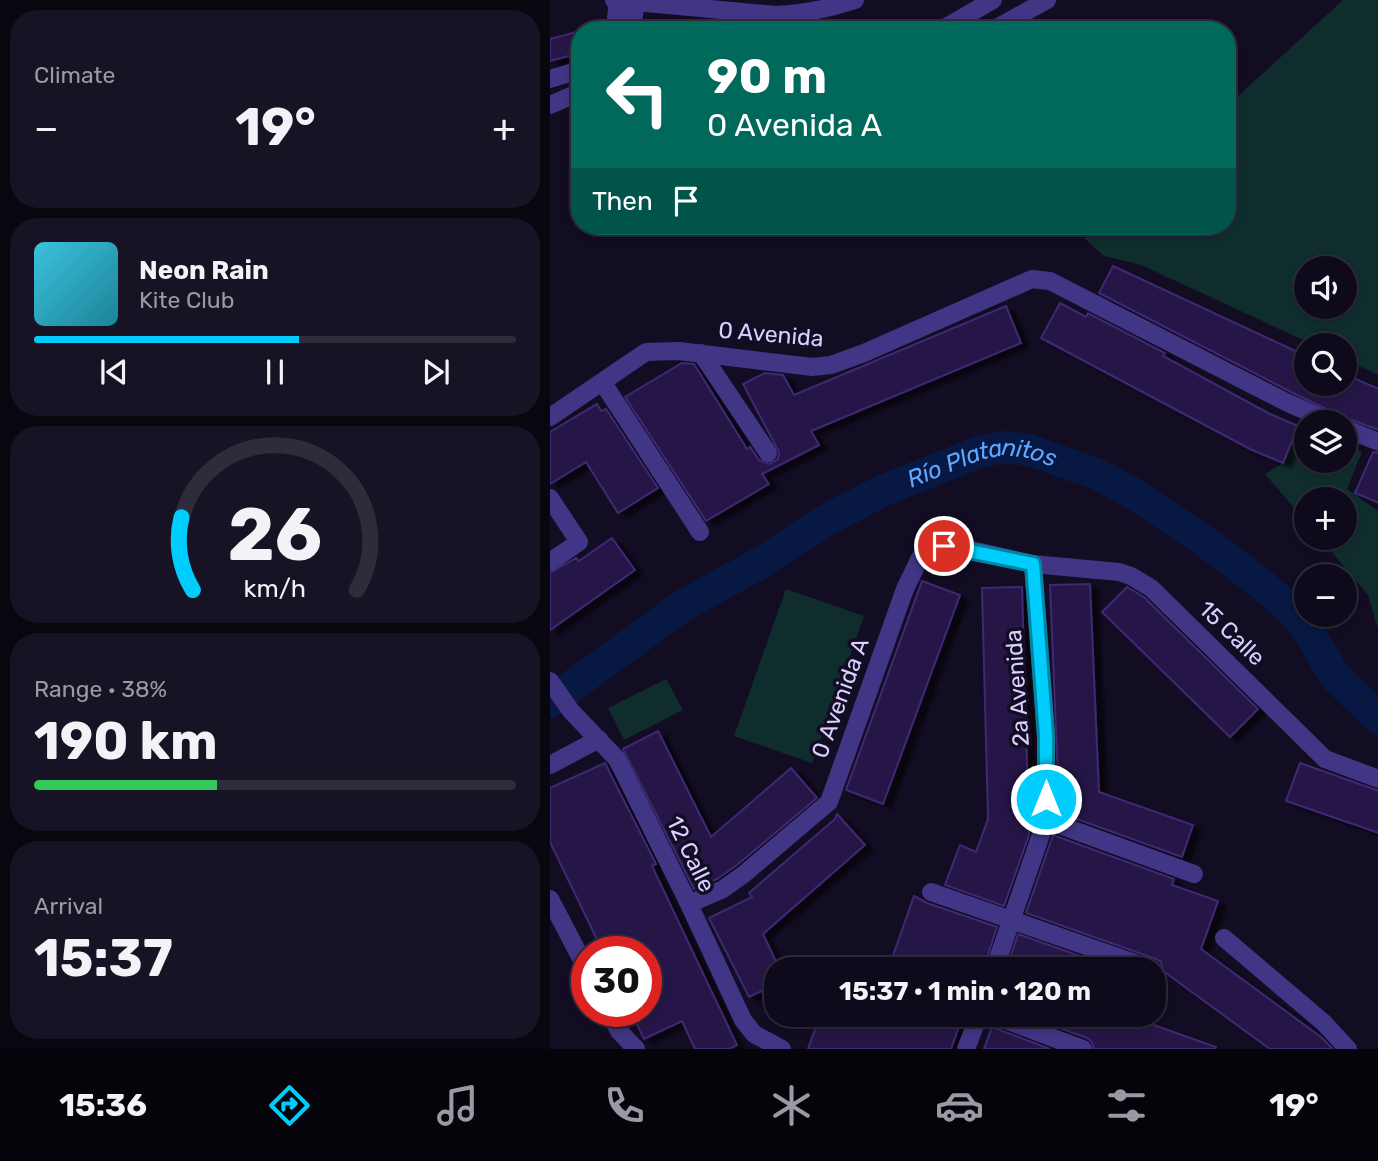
<!DOCTYPE html>
<meta charset="utf-8">
<style>
body{margin:0;font-family:Rubik,sans-serif;background:#171324;color:#f1f3f6;height:100vh;display:flex;flex-direction:column;font-size:26px;white-space:nowrap}
*{box-sizing:border-box;margin:0}
p{font-size:23px;color:#9b9aa3}
.icon{flex:none;width:38px;height:38px;fill:none;stroke:currentColor;stroke-width:2;stroke-linecap:round;stroke-linejoin:round}
.map{position:relative;flex:1;overflow:hidden}
.drawer{display:flex;flex-direction:column;gap:10px;padding:10px;background:#08060f;width:550px}
.drawer>*{flex:none}
.guide{position:absolute;left:21px;top:21px;width:665px;height:214px;border-radius:28px;box-shadow:0 4px 10px #0003,0 0 0 2px #2e2b3a;background:#00695c;color:#fff;overflow:hidden}
.buttons{position:absolute;left:744px;top:256px;display:grid;gap:14px}
.buttons a{display:grid;place-items:center;width:63px;height:63px;border-radius:50%;background:#0e0a1b;box-shadow:0 4px 10px #0003,0 0 0 2px #2e2b3a;font-size:35px}
.speed{position:absolute;left:21px;top:936px;display:flex;gap:14px;font-size:35px;font-weight:700;text-align:center}
.speed>*{display:grid;place-content:center;width:91px;height:91px;border-radius:50%;background:#0e0a1b;box-shadow:0 4px 10px #0003,0 0 0 2px #2e2b3a;line-height:1}
.speed .limit{border:10px solid #d22;background:#fff;color:#111}
.pin{position:absolute;display:grid;place-items:center;width:60px;height:60px;color:#fff;margin:-30px;border:4px solid #fff;border-radius:50%;box-shadow:0 2px 7px #0007}
.me{position:absolute;width:77px;margin:-38px;rotate:0deg;stroke-linejoin:round;filter:drop-shadow(0 0 5px #0008)}
.turn{display:flex;align-items:center;gap:24px;height:147px;padding:0 21px;font-size:32px}
.turn .icon{width:91px;height:91px;stroke-width:2.5}
.turn b{display:block;font-size:49px;line-height:60px}
.then{display:flex;align-items:center;height:66px;padding:0 21px;background:#0003;gap:14px;font-size:26px}
.big{font-size:52px;font-weight:700;line-height:1.1}
.drawer .card{flex:1;display:flex;flex-direction:column;justify-content:center;gap:10px;min-width:0;padding:0 24px;border-radius:28px;background:#171324}
.drawer .dial{align-items:center;gap:0}
.dial svg{height:182px;overflow:visible;fill:none;stroke:#2e2b3a;stroke-width:7;stroke-linecap:round;text-anchor:middle}
.dial text{fill:#f1f3f6;stroke:none}
.song{display:flex;align-items:center;gap:21px}
.cover{width:84px;height:84px;border-radius:10px;background:linear-gradient(135deg,hsl(190 70% 55%),hsl(190 70% 35%))}
.played{height:7px;border-radius:4px;background:linear-gradient(90deg,#00cdfb 55%,#2e2b3a 55%)}
.keys{display:flex;justify-content:space-around;direction:ltr}
.heat{display:flex;justify-content:space-between;align-items:center;font-size:38px;direction:ltr}
.charge{height:10px;border-radius:5px;background:linear-gradient(90deg,#34c759 38%,#2e2b3a 0)}
.trip{position:absolute;left:214px;top:957px;width:402px;height:70px;border-radius:28px;background:#0e0a1b;box-shadow:0 4px 10px #0003,0 0 0 2px #2e2b3a;font-weight:700;line-height:70px;text-align:center}
.menu{display:flex;height:112px;justify-content:space-around;align-items:center;background:#06040b;color:#9b9aa3}
.menu .icon{width:49px;height:49px}
.menu .active{color:#00cdfb}
.menu b{font-size:32px;color:#f1f3f6}
main{display:flex;flex:1;min-height:0}
.map>svg:first-child{display:block}
.green{fill:#102d2e;fill-rule:evenodd}
.lines{fill:none;stroke-linecap:round;stroke-linejoin:round}
.river{stroke:#071842;stroke-width:32}
.building{fill:#251846;stroke:#3e2973;stroke-width:2;filter:url(#shadow)}
.minor{stroke:#403685;stroke-width:18}
.route-casing{stroke:#0085a3;stroke-width:18}
.route{stroke:#00cdfb;stroke-width:12}
.labels{text-anchor:middle;dominant-baseline:central;stroke-width:7;stroke-linejoin:round;paint-order:stroke}
.street-label{font-size:23px;fill:#d9d0ff;stroke:#130d24}
.water-label{font-size:24px;font-style:italic;fill:#5ea7ff;stroke:#130d24}
</style>
<main>
<section class="drawer">
<div class="card"><p>Climate</p>
<div class="heat"><a>−</a><b class="big">19°</b><a>+</a></div>
</div>
<div class="card">
<div class="song"><i class="cover"></i><div><b>Neon Rain</b><p>Kite Club</p></div></div>
<div class="played"></div>
<div class="keys"><svg class="icon" aria-label="previous" viewBox="0 0 24 24"><path d="M18 5L8 12l10 7zM5 5v14"/></svg><svg class="icon" aria-label="pause" viewBox="0 0 24 24"><path d="M8 5v14M16 5v14"/></svg><svg class="icon" aria-label="next" viewBox="0 0 24 24"><path d="M6 5l10 7-10 7zM19 5v14"/></svg></div>
</div>
<div class="card dial"><svg viewBox="0 0 100 80">
<path d="M14 69A42 42 0 1 1 86 69"/>
<path d="M14 69A42 42 0 0 1 9 37" stroke="#00cdfb"/>
<text x="50" y="56" font-size="32" font-weight="700">26</text>
<text x="50" y="72" font-size="11">km/h</text>
</svg></div>
<div class="card"><p>Range · 38%</p><b class="big">190 km</b><div class="charge"></div></div>
<div class="card"><p>Arrival</p><b class="big">15:37</b></div>
</section>
<div class="map">
<svg width="829" height="1049" viewBox="0 0 829 1049">
<defs>
<filter id="shadow"><feDropShadow dx="8" dy="4.5" stdDeviation="2" flood-color="#0009"/></filter>
</defs>
<rect width="100%" height="100%" fill="#130d24"/>
<path class="green" d="M793 0H828V375L795 359 794 345H764L591 265 554 256 534 238 547 226H677V106ZM756 268H794V306H756Z
M748 426 756 429V460H794L795 445 812 452 797 489 828 511V629L818 595 769 537H794V499H756V522L715 474 733 463Z
M236 589 314 616 262 763 184 736Z
M116 679 133 710 74 740 58 708Z"/>
<g class="lines">
<path class="river" id="s1" d="M0 702 134 605 212 562 273 522 332 491 429 452 454 447 479 450 547 474 586 495 649 537 709 582 738 607 755 625 784 675 829 719"/>
</g>
<path class="building" d="M30 31V53L0 61V39Z
M563 266 756 356V383H794V374L829 389V430L793 417 741 392 549 293Z
M510 303 536 317 538 313 615 353 613 356 718 413 748 426 733 463 700 449 491 338Z
M456 306 471 343 261 431 269 445 212 474 219 484 156 521 75 397 132 363 144 364 197 449 200 447 209 460 219 464 228 459 229 452 193 384 215 373 233 375 244 395Z
M47 404 51 411 56 409 108 488 68 513 36 462 0 484V432Z
M823 452 829 453V503L805 493Z
M62 538 85 570 0 630V573L26 558 29 561Z
M372 581 410 595 333 804 296 790Z
M540 584 549 792 643 825 632 857 507 812 518 777 508 778 500 585Z
M472 587 479 835 454 906 395 885 410 845 426 852 438 819 432 588Z
M577 587 594 597 708 709 680 737 552 612Z
M108 731 161 837 241 768 267 798 187 865 167 879 144 889 73 749Z
M55 763 106 864 102 866 187 1045 179 1049H145L132 1021 94 1039 81 1012H96V952H53L0 842V788Z
M750 763 829 791V833L736 801Z
M287 814 315 845 213 934 230 970H226V984L199 997 159 918 202 897 199 893 285 819Z
M503 835 624 879 622 885 668 901 651 949 771 1037 783 1049H720L613 971 611 962 606 959 476 913Z
M364 896 377 903 447 927 433 970H338Z
M468 934 569 970H456Z
M270 1015H282L314 1026 318 1015H413L401 1049H258Z
M474 1015H598L595 1022 666 1047 665 1049H544L542 1042 537 1038Z
M442 1027 500 1049H434Z"/>
<g class="lines">
<path class="minor" d="M64 0 225 15C253 14 278 9 305 0
M65 27 68 0
M82 29 86 2
M391 30 443 0
M443 30 497 0
M0 79 30 70
M0 105 30 92
M151 353 218 453
M53 383 150 532
M0 417 96 352 129 351 262 367 281 365 314 353 482 279 500 281 736 402 781 422
M794 428 829 442
M0 498 29 542 0 562
M0 681 21 711 67 759 139 904 193 1020 204 1034 232 1049
M0 765 49 739
M496 820 644 874
M381 892 602 969
M0 899 37 970
M139 904 173 889 194 874 279 802 355 589 370 558 384 548 394 546 408 547 483 564 569 572 581 576 601 588 775 759 829 779
M674 938 774 1023 798 1049
M444 970 496 820V736L483 564
M59 1012 69 1031 86 1049
M442 1015 533 1049
M416 1049 429 1015"/>
</g>
<g class="lines">
<defs>
<path id="route" d="M394 546 483 564 496 736V799"/>
</defs>
<use href="#route" class="route-casing"/>
<use href="#route" class="route"/>
</g>
<g class="labels">
<g class="street-label">
<text transform="translate(221 334) rotate(5)">0 Avenida</text>
<text transform="translate(682 633) rotate(44)">15 Calle</text>
<text transform="translate(467 688) rotate(-94)">2a Avenida</text>
<text transform="translate(290 698) rotate(-70)">0 Avenida A</text>
<text transform="translate(141 854) rotate(64)">12 Calle</text>
</g>
<g class="water-label">
<text stroke="none"><textPath href="#s1" startOffset="500">Río Platanitos</textPath></text>
</g>
</g>
</svg>
<div class="buttons">
<a><svg class="icon" aria-label="sound" viewBox="0 0 24 24"><path d="M4 9h4l5-4v14l-5-4H4zM17 9q2 3 0 6"/></svg></a>
<a><svg class="icon" aria-label="search" viewBox="0 0 24 24"><circle cx="10" cy="10" r="6"/><path d="M15 15l6 6"/></svg></a>
<a><svg class="icon" aria-label="layers" viewBox="0 0 24 24"><path d="M12 4l9 5-9 5-9-5zM3 14l9 5 9-5"/></svg></a>
<a>+</a>
<a>−</a>
</div>
<div class="speed"><div class="limit">30</div></div>
<div class="pin" style="left:394px;top:546px;background:#d93025"><svg class="icon" aria-label="arrive" viewBox="0 0 24 24"><path d="M6 21V4h12l-3 4 3 4H6"/></svg></div>
<svg class="me" style="left:496px;top:799px" viewBox="-20 -20 40 40"><circle r="17" fill="#00cdfb" stroke="#fff" stroke-width="3"/><path d="M0-11L8 9 0 5-8 9z" fill="#fff"/></svg>
<div class="trip">15:37 · 1 min · 120 m</div>
<div class="guide">
<div class="turn"><svg class="icon" aria-label="left" viewBox="0 0 24 24"><path d="M17 20v-9H6M10 6l-5 5 5 5"/></svg><div><b>90 m</b>0 Avenida A</div></div>
<div class="then">Then<svg class="icon" aria-label="arrive" viewBox="0 0 24 24"><path d="M6 21V4h12l-3 4 3 4H6"/></svg></div>
</div>
</div>
</main>
<nav class="menu">
<b>15:36</b>
<svg class="icon active" aria-label="directions" viewBox="0 0 24 24"><path d="M12 3l9 9-9 9-9-9zM9 14v-3h6M13 9l2 2-2 2"/></svg>
<svg class="icon" aria-label="music" viewBox="0 0 24 24"><path d="M9 18V5l10-2v13"/><circle cx="6" cy="18" r="3"/><circle cx="16" cy="16" r="3"/></svg>
<svg class="icon" aria-label="phone" viewBox="0 0 24 24"><path d="M5 4h4l2 5-3 2q2 4 5 5l2-3 5 2v4C11 20 4 13 5 4z"/></svg>
<svg class="icon" aria-label="climate" viewBox="0 0 24 24"><path d="M12 3v18M4 7l16 10M4 17L20 7"/></svg>
<svg class="icon" aria-label="car" viewBox="0 0 24 24"><path d="M5 17H2v-5l4-1 3-4h7l3 4 3 1v5h-3M9 17h6M6 11h13"/><circle cx="7" cy="17" r="2"/><circle cx="17" cy="17" r="2"/></svg>
<svg class="icon" aria-label="filters" viewBox="0 0 24 24"><path d="M4 7h16M4 17h16"/><circle cx="9" cy="7" r="2"/><circle cx="15" cy="17" r="2"/></svg>
<b>19°</b>
</nav>
